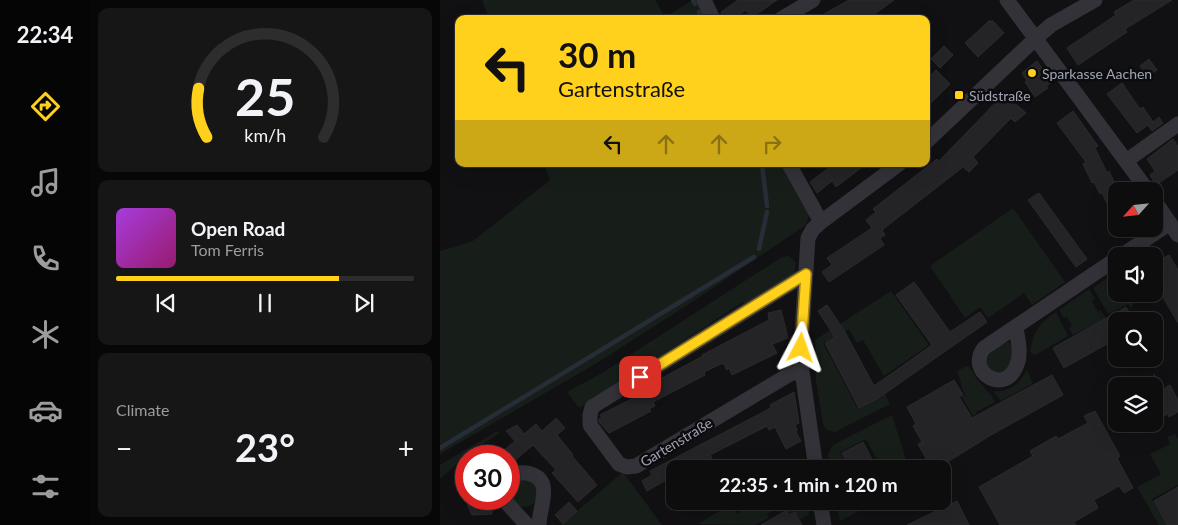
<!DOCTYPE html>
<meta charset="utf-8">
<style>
body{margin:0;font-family:Lato,sans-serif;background:#161617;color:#f1f3f6;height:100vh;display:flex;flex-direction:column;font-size:19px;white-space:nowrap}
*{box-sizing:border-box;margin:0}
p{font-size:16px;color:#9a9c9e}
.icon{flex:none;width:28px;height:28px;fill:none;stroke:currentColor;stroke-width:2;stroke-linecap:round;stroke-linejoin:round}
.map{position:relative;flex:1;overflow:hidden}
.panel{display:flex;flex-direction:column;gap:8px;padding:8px;background:#070708;width:350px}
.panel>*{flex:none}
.banner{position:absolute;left:15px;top:15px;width:475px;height:152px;border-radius:10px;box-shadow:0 5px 20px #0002,0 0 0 1px #2d2d2e;background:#ffd11c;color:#111;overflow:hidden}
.needle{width:32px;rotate:243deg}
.buttons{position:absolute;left:668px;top:182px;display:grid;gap:10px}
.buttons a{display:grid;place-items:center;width:55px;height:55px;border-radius:10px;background:#0d0d0e;box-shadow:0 5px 20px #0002,0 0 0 1px #2d2d2e;font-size:25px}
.speed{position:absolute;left:15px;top:445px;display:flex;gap:10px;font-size:25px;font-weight:700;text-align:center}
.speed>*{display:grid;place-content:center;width:65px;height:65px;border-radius:50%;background:#0d0d0e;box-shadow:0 5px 20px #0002,0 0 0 1px #2d2d2e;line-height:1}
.speed .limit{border:8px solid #d22;background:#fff;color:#111}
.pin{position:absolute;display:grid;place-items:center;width:42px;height:42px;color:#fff;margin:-21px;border-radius:10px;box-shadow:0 2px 8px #0006}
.me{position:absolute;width:55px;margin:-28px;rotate:4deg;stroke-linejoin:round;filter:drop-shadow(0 0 4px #0008)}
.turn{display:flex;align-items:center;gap:18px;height:105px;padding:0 20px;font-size:22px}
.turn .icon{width:65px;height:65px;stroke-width:2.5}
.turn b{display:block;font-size:35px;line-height:42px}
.lanes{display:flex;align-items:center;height:48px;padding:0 20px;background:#0003;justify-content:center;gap:25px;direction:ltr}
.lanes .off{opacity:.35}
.big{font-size:38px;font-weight:700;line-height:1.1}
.panel .widget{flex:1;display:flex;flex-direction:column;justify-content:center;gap:8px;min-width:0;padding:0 18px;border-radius:10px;background:#161617}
.panel .dial{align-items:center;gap:0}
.dial svg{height:130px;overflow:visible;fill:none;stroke:#2d2d2e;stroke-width:7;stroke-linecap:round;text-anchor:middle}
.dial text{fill:#f1f3f6;stroke:none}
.song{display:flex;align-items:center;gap:15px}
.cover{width:60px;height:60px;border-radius:8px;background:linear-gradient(135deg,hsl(280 70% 55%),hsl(320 70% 35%))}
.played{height:5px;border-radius:2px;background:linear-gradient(90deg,#ffd11c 75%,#2d2d2e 75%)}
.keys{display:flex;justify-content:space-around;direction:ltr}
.heat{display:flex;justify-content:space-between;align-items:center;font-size:28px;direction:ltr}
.trip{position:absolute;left:226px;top:460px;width:285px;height:50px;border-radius:10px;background:#0d0d0e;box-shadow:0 5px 20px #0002,0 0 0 1px #2d2d2e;font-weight:700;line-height:50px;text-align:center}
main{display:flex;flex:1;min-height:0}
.dock{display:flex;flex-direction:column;width:90px;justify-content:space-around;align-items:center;background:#050506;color:#9a9c9e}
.dock .icon{width:35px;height:35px}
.dock .current{color:#ffd11c}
.dock b{font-size:22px;color:#f1f3f6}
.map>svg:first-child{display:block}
.green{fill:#171e19}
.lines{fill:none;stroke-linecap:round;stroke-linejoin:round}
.stream{stroke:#262d37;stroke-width:4.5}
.building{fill:#242427;stroke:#2b2b2f}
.minor{stroke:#323238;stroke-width:15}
.route-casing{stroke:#a68812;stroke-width:12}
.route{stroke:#ffd11c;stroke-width:9}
.poi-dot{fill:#ffd11c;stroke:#0c0c0e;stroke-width:2}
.labels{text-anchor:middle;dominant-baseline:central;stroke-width:5;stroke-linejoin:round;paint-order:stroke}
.poi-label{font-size:14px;fill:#a1a4b5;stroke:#0c0c0e;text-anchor:start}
.street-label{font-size:14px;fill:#a1a4b5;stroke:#0c0c0e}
</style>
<main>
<nav class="dock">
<b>22:34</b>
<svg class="icon current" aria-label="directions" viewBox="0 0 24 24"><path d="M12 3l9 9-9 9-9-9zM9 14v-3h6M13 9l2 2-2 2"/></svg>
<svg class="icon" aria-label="music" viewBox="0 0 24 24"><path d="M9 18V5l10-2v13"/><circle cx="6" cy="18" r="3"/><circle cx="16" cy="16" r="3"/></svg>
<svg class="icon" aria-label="phone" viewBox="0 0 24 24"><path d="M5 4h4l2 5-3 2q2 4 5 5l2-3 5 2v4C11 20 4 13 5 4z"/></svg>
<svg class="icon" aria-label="climate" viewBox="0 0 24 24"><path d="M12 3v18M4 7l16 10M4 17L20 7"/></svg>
<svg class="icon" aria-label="car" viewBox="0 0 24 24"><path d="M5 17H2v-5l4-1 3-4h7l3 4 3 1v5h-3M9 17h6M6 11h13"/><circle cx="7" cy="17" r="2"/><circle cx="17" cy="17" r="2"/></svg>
<svg class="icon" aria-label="filters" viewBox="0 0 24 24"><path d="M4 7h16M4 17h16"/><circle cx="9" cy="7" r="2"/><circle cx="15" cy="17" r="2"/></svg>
</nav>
<section class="panel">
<div class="widget dial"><svg viewBox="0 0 100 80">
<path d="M14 69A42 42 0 1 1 86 69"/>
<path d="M14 69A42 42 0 0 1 9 39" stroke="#ffd11c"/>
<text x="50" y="56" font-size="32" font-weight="700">25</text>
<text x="50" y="72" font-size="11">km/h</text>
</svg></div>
<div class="widget">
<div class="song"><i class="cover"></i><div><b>Open Road</b><p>Tom Ferris</p></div></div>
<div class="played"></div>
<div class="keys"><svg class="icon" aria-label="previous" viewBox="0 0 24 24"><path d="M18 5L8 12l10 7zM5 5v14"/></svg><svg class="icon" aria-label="pause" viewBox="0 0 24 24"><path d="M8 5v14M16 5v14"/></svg><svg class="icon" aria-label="next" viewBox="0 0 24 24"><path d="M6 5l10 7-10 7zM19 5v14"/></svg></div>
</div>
<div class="widget"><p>Climate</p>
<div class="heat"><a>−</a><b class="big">23°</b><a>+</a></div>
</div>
</section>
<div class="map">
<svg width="738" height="525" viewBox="0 0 738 525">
<rect width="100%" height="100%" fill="#111113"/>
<path class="green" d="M42 0H215L225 17 253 0H258L268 19H49Z
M104 164H343L369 215 366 225 249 304 157 363 0 454V251L33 241 110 180Z
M573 208 625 282 592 305 584 293 548 318 540 307 525 318 490 266Z
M349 256 356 263 353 278 306 306 303 302 139 408 127 392 162 373 342 257Z
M674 273 676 276V294H689L695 302 691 308 688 304 668 314 653 288Z
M649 289 655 299 652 301 658 312 661 310 666 318 633 335 629 328 632 326 627 317 624 318 619 310Z
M451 291 489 345 444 376 423 340 417 343 409 329 383 343 418 409 442 397 441 395 445 394 450 404 395 432 387 430 383 424 376 381 375 340Z
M616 312 628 336 595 355 590 352C595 330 597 325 616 312Z
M569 342C576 351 571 360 568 369L558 374 547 367C546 354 557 344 569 342Z
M527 366C532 369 533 374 537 379 544 388 549 391 555 402L536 412 537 414 533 416 522 397 525 395C521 387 521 380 517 371Z
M587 370 593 383 561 401 553 391C568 393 581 383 587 370Z
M452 415 469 469H442L426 439 400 452 408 469H390L388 454 393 445Z
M57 431 59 433 26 456 0 479V465Z
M735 434 738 439V485L712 499 726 525H719L697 487 721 474 710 454 730 444 727 437Z
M183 472 222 525H121Z
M70 493a14 14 0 1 1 28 0a14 14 0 1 1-28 0Z
M303 501H321L323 505 325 503 324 501H367L369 515 360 519 355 511 350 513 347 508 340 512 338 507 327 514 329 518 315 525 258 524 291 504 297 514 301 511 298 504Z
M396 501H437L400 521Z"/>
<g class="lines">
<path class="stream" d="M253 0 255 4
M259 12 262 19
M322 164 327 206
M319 249 327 212
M0 448 314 257"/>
</g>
<path class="building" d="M298 0H337L311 18 306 10 293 19H286L281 12Z
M409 0H454L428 19H375Z
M694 0H732L685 29 687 32 638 65 627 48 676 15 674 12Z
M549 21H553L564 33 538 57 525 43Z
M504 46 513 55 500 68 491 59Z
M709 59 717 70 707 77 700 66Z
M597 61 612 82 606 86 608 88 595 97 585 82 587 81 582 73Z
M496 70 510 84 486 108V80Z
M682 83 700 109 703 107 713 122 712 123 719 117 723 123 712 131 708 125 697 133 667 94Z
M564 94 586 113 575 122 571 118 533 157 538 163 529 172 523 167 442 230 445 235 440 238 444 245 389 282 382 272 392 265 387 258 432 228 426 220 436 212 433 209 497 159 499 161Z
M633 111 658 146 655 148 667 173 669 171 676 186V221L662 193 660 194 654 182 652 183 643 164 646 162 617 123Z
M733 139 738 146V170L716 185 710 175 715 171 707 159Z
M394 164H426L396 187 392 181 377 193 370 182Z
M599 193 647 259 636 267 588 200Z
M729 255 738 270V323L714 282V264Z
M474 282 510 332 540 312 547 322 437 399 419 408 385 343 395 337 378 311 387 305 405 332 434 386 492 345 456 295Z
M686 307 694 321H676V339L624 368 613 348Z
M341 310 348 338 332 344 337 353 292 375 289 368 287 370 283 363 264 372 265 375 213 402 215 406 209 409 211 411 169 433 159 422V419L162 418 160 415 213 388 211 384 263 356 262 355 329 320 328 313Z
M714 374 722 390 730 385 738 400V412L729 417 728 414 714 422Z
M612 375 623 395 551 435 496 469H471L487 460 478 444 482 442 473 426 476 424 467 407 514 380 523 395 519 397 532 418Z
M354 392 359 423 355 425 357 430 356 432 361 441 346 449 335 427 329 430 327 426 270 455 274 463 264 469H235V475L207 491 202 481 212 475 210 471 331 408 330 405Z
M655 411 680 456 677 458 693 488 684 493 679 486 654 500 658 508 634 522 636 525H560L539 487 593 456 590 451 616 436 618 439 648 423 644 416Z
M116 418 125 428 117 435 133 455 132 456 157 485 138 502 112 473 116 470 93 445 73 462 63 451 75 441 66 431 77 425 84 434 96 424 102 431Z
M423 442 437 469H410L402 453Z
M738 487V525H727L714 501Z
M34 499H48L52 504V514L32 515 27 504Z
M517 501 529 525H467Z
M129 502 137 511 123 524 115 515Z
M347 510 349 515 355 512 362 525H321Z"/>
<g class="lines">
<path class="minor" d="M264 0 273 19
M567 0 708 191
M341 19 373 0
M486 142 595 39 611 25 655 0
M686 161 738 124
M349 164 381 222
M714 200 738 235
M681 256 730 223
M576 328C578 340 582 355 576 367 564 395 526 372 544 348L676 259
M362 371 350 374 196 466 187 467 179 464 150 425V415L152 407 366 274
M376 469 362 371 361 348 368 238 373 229 381 222 459 164
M69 480C73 474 79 472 86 473 116 478 99 506 99 525
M66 499V502L87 525
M380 501 384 525"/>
</g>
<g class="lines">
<defs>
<path id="route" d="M200 377 366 274 361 348"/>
</defs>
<use href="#route" class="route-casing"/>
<use href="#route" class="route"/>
</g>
<g class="poi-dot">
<circle cx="592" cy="73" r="5"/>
<rect x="514" y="90" width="10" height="10" rx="2.5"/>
</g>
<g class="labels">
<g class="poi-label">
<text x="602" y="73">Sparkasse Aachen</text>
<text x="529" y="95">Südstraße</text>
</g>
<g class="street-label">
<text transform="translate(236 442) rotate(-31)">Gartenstraße</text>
</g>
</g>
</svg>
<div class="buttons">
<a><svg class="needle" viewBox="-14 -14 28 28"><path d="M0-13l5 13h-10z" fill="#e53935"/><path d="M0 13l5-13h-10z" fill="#9a9c9e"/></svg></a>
<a><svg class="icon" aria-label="sound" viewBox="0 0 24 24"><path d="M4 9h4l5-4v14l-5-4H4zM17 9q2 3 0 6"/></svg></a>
<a><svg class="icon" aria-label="search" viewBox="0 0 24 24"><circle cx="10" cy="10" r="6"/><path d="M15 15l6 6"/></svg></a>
<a><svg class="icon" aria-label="layers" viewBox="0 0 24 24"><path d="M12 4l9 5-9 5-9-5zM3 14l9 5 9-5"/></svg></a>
</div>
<div class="speed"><div class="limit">30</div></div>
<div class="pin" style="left:200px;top:377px;background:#d93025"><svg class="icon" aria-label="arrive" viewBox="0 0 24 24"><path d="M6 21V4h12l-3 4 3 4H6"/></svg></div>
<svg class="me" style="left:361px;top:348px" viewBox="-20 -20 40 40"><path d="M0-17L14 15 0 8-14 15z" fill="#ffd11c" stroke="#fff" stroke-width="4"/></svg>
<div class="trip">22:35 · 1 min · 120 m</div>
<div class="banner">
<div class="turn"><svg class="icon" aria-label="left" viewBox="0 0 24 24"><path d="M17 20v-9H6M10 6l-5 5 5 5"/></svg><div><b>30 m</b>Gartenstraße</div></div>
<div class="lanes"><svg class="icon" aria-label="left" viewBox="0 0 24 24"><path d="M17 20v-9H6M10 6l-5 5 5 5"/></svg><svg class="icon off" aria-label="ahead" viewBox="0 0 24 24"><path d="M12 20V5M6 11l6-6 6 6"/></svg><svg class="icon off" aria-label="ahead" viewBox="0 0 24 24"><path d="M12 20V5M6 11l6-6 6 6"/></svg><svg class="icon off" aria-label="right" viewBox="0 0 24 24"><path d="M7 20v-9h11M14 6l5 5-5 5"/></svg></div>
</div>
</div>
</main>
